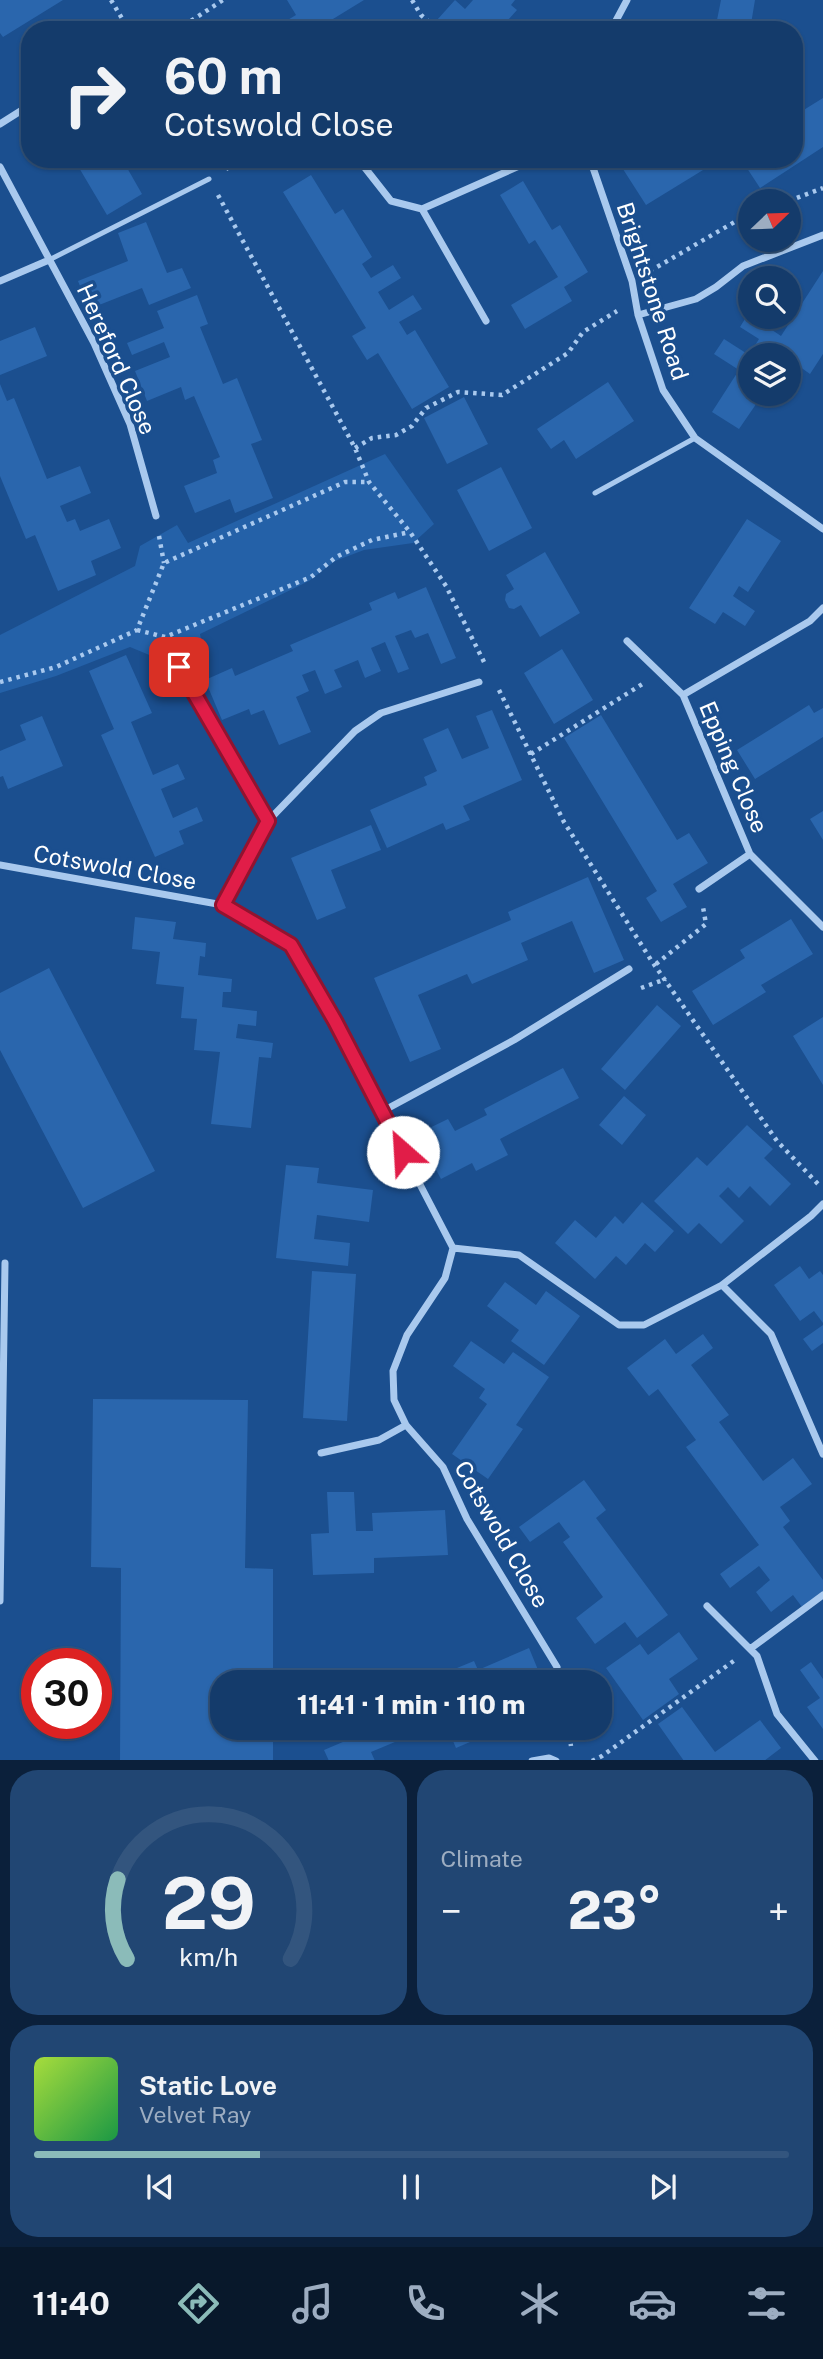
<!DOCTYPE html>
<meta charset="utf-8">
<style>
body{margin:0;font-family:"Public Sans",sans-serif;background:#214673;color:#f1f3f6;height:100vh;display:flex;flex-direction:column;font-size:26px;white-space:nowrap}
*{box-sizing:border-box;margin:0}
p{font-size:23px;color:#9dadc1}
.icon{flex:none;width:38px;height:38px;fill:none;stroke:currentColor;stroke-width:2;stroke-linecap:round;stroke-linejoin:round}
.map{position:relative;height:1760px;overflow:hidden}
.side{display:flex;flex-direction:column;gap:10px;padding:10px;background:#0b203b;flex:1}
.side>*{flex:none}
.banner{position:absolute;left:21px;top:21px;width:782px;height:147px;border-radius:28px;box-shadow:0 2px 5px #0004,0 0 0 2px #33557e;background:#143b6b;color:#f1f3f6;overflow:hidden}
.needle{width:46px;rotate:67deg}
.controls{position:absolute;left:738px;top:189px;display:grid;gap:14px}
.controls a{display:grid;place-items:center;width:63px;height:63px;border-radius:50%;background:#143b6b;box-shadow:0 2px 5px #0004,0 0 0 2px #33557e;font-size:35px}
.speed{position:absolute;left:21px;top:1648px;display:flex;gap:14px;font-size:35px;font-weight:700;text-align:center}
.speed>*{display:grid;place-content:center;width:91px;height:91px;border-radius:50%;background:#143b6b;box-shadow:0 2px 5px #0004,0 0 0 2px #33557e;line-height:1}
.speed .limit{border:10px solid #d22;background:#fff;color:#111}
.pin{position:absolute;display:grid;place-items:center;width:60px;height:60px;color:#fff;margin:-30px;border-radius:14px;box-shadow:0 4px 10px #0006}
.me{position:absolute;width:77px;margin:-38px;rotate:334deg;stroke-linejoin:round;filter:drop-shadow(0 0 5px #0008)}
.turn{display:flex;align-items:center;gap:24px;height:147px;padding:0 28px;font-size:32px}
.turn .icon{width:91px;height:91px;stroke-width:2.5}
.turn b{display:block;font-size:49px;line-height:60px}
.big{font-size:52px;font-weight:800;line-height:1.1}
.side .tile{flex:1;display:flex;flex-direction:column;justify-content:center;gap:10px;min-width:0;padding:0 24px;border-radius:28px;background:#214673}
.side .dial{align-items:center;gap:0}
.dial svg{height:182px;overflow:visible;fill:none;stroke:#33557e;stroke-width:7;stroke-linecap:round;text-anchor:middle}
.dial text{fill:#f1f3f6;stroke:none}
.song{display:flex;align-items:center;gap:21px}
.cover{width:84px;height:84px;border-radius:10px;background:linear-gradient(135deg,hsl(80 70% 55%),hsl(140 70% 35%))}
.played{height:7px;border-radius:4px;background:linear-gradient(90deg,#8bbbb9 30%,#33557e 30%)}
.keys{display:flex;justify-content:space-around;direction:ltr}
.heat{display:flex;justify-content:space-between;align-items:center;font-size:38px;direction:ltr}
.side .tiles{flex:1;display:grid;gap:10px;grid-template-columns:1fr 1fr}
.tile:last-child{grid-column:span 2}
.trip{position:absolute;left:210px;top:1670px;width:402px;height:70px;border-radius:28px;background:#143b6b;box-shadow:0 2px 5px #0004,0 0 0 2px #33557e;font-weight:800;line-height:70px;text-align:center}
.menu{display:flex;height:112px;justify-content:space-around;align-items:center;background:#08182b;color:#9dadc1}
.menu .icon{width:49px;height:49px}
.menu .current{color:#8bbbb9}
.menu b{font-size:32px;color:#f1f3f6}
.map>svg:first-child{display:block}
.green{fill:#2461a8}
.building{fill:#2a66ad}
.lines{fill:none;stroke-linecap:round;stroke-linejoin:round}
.path{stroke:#a9c9ee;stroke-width:4.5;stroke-dasharray:3.5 5;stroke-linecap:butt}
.lane{stroke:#a9c9ee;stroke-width:5}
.street{stroke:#a9c9ee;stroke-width:7}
.route-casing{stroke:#92132f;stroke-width:18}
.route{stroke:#e11d48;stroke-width:12}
.labels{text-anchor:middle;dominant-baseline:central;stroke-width:7;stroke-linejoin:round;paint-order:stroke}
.street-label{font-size:23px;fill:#fff;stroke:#1b4f8f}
</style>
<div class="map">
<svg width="823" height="1761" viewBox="0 0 823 1761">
<rect width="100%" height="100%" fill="#1b4f8f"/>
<path class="green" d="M385 454 434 524 413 543 364 550 335 561 309 581 200 634 204 654 171 664 130 647 56 676 0 693V635L135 566 140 546 177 525 188 543Z"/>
<path class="building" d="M0 0H63L3 37 0 33Z
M287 0H364L315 30H271L296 15Z
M455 0 465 9 473 0H515L511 5 517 10 499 30H448L437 20Z
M721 0H755L750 30H715Z
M823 98V147L760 188 741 159H794V116Z
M78 159H122L142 194 107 215 75 161Z
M631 159H721L646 205 621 166Z
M311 175 335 214 343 209 372 257 362 264 371 278 393 265 401 278 378 292 389 310 413 295 422 309 399 322 407 335 415 330 449 387 412 409 378 353 367 360 352 336 366 328 283 192Z
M523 181 552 230 560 225 588 272 564 287 572 301 525 329 511 305 558 277 535 240 529 244 500 195Z
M146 222 167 273 182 268 191 288 149 305 142 288 89 309 78 281 128 261 118 233Z
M823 271V354L810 374 789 359V355H751V394H763L739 429 712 412 739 370 714 354 724 339 749 355 759 339 740 327 748 314 781 336Z
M197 295 208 324 200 327 223 384 237 378 262 440 251 444 273 498 235 513 230 499 195 513 184 486 217 473 213 460 220 457 194 396 185 400 181 387 147 401 135 371 170 357 164 342 132 355 127 343 164 328 157 311Z
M35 327 47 356 0 375V341Z
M608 382 634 421 576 459 564 440 551 449 537 429Z
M0 384 7 401 14 398 47 479 80 466 91 493 60 506 67 522 75 519 80 531 109 519 121 548 91 561 96 575 58 591 35 535 26 539 0 476Z
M464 397 488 444 447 464 424 418Z
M501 467 532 528 489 551 457 490Z
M747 519 781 541 748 592 739 586 733 596 755 611 745 626 723 612 715 624 689 608Z
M545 552 580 613 540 637 521 605 514 609 509 608 505 600 506 594 514 589 506 575Z
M426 587 456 658 441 664 428 633 415 638 411 630 395 636 409 669 398 673 385 642 371 648 381 671 365 678 358 660 334 670 342 687 325 694 315 670 302 675 309 691 296 697 311 732 279 745 264 710 251 715 249 709 222 720 205 680 232 668 235 676 293 651 290 645 372 610 369 603 395 592 398 599Z
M562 649 593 700 554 724 524 673Z
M126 655 152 713 131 722 153 775 178 764 185 779 161 789 173 818 197 807 203 821 179 831 184 844 155 857 101 735 114 729 89 671Z
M809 705 814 713 823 708V737L755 779 737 750Z
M492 710 522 780 463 806 470 820 446 830 443 823 387 848 370 810 427 785 424 777 437 771 423 739 448 728 462 759 489 748 476 716Z
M601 715 677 840 689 833 708 863 673 884 687 907 661 922 646 898 657 891 564 738Z
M42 716 63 766 8 789 3 776 0 777V751L26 740 20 725Z
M823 811V840L810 819Z
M371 825 381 850 331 870 346 908 317 920 291 858Z
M588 877 624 960 594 973 572 921 521 943 528 960 472 984 467 974 418 995 441 1049 410 1062 374 978 511 920 508 912Z
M135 917 176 922 173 939 206 943 205 957 200 956 198 975 232 979 231 992H223L222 1007 257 1011 256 1026 238 1024 236 1038 273 1043 271 1058 259 1057 251 1128 211 1124 220 1052 194 1050 197 1019 181 1018 184 987 156 984 160 952 132 949Z
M791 919 813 954 761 985 766 992 713 1025 692 991 745 958 740 950Z
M49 968 155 1171 83 1208 0 1050V993Z
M657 1005 681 1026 625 1090 601 1069Z
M823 1017V1085L793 1036Z
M563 1068 579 1098 500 1139 508 1155 476 1171 472 1163 441 1179 417 1134 448 1119 455 1131 487 1115 484 1109Z
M624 1096 646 1115 622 1145 599 1125Z
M747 1125 773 1149 764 1158 791 1184 770 1206 750 1186 739 1198 728 1187 719 1196 744 1221 721 1244 699 1223 688 1234 654 1201 697 1157 707 1166Z
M286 1165 319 1168 317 1183 373 1190 369 1222 317 1215 314 1239 350 1243 348 1266 276 1258Z
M642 1202 674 1231 655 1252 645 1243 626 1265 616 1256 595 1279 555 1243 575 1220 596 1238 615 1216 623 1224Z
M800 1266 809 1279 820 1271 823 1275V1323L814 1311 800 1321 774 1285Z
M312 1271 356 1274 347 1421 303 1418Z
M505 1282 536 1305 546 1291 580 1316 544 1365 511 1341 519 1330 487 1306Z
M823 1325V1343L812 1351 803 1339Z
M703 1334 713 1348 691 1365 729 1415 719 1422 763 1481 793 1458 812 1484 780 1507 790 1521 783 1527 823 1580V1591L802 1607 793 1595 771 1612 756 1592 770 1580 759 1566 730 1588 720 1574 759 1545 686 1447 696 1440 658 1389 649 1396 627 1368 665 1339 676 1354Z
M471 1341 504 1364 513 1352 549 1377 516 1425 523 1429 488 1479 452 1454 487 1404 479 1398 485 1389 453 1366Z
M93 1399 248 1400 245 1568 273 1569V1682H222V1727H273V1761H120L121 1568 91 1567Z
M584 1480 606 1510 596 1518 668 1615 637 1638 625 1622 595 1644 576 1618 603 1597 563 1542 570 1537 559 1522 530 1542 519 1527Z
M327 1492H354L356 1531H373L372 1513 445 1510 448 1555 374 1558V1573L313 1575 311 1534 329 1533Z
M679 1632 698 1659 669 1679 679 1694 643 1720 606 1668 640 1644 648 1655Z
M529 1648 543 1682H423L474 1661 478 1670Z
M811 1662 823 1679V1729L807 1707 820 1698 800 1670Z
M682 1707 715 1752 760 1720 781 1748 764 1761H684L658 1724Z
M361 1727H425L426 1729 371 1752 375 1761H329L324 1750 364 1733Z
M447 1727H481L484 1736 456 1748Z"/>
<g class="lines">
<path class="path" d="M111 0 129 30
M412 0 421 15 438 30
M177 30 223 0
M226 169 244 159
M218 195 355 448 369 482 410 532 446 586 485 664
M789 201 823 188
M650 271 738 220 751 216
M355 448 372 438 396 435 412 426 426 408 458 392 502 395 568 353 583 332 617 311
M159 536 164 563
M137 630 165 637 311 577 336 557 372 540 410 532
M0 682 56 667 137 630 164 563 345 482H369
M499 690 564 822 651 960 777 1141 818 1184
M531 754 644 683
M656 964 706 924 703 907
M641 988 666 979
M568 1727 571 1746
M592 1761 602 1756 735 1660"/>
<path class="lane" d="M49 260 209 179
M595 493 695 438"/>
<path class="street" d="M611 30 627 0
M0 124 30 105
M358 159 391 201 422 209 486 321
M590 159 632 281 638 315 663 390 695 438 823 529
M0 167 94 343 130 424 156 516
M422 209 535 159
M0 281 49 260
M638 315 696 299 716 287 743 266 823 235
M823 608 810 621 683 695 750 854 823 927
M627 641 683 695
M179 667 268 821 223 905
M268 821 355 731 381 713 479 682
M0 865 223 905 291 945 335 1021 453 1248 445 1278 407 1335 393 1371 394 1400 406 1425 379 1440 321 1453
M699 889 750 854
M383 1111 514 1040 629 969
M453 1248 519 1255 619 1325H644L722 1285 811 1216 823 1204
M722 1285 771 1334 823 1454
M406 1425 443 1467 467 1519 557 1667
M0 1601 5 1263
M707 1606 757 1656 777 1714 815 1761
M750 1649 823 1595
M532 1761 549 1758 556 1761"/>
</g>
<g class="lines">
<defs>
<path id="route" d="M179 667 268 821 223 905 291 945 335 1021 403 1152"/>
</defs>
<use href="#route" class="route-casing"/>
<use href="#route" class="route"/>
</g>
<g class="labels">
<g class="street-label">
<text transform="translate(653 291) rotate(72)">Brightstone Road</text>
<text transform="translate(117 359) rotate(66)">Hereford Close</text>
<text transform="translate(734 767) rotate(67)">Epping Close</text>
<text transform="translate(115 867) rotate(10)">Cotswold Close</text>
<text transform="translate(502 1534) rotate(60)">Cotswold Close</text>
</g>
</g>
</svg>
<div class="controls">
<a><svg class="needle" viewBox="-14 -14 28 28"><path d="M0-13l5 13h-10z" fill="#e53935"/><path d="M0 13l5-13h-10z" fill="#9dadc1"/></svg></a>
<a><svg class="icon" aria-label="search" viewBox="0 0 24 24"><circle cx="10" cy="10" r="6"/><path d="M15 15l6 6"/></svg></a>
<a><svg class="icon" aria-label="layers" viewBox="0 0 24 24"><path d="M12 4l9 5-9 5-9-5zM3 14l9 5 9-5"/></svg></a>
</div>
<div class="speed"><div class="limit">30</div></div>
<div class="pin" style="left:179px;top:667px;background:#d93025"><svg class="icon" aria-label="arrive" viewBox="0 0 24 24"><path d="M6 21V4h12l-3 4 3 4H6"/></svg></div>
<svg class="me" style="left:403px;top:1152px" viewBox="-20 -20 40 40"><circle r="19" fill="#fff"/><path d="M0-13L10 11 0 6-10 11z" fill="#e11d48"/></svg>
<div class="trip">11:41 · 1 min · 110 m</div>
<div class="banner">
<div class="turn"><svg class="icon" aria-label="right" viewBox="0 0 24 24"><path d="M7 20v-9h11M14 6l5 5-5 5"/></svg><div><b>60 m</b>Cotswold Close</div></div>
</div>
</div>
<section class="side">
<div class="tiles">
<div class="tile dial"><svg viewBox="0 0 100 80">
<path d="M14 69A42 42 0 1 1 86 69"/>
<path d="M14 69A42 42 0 0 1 10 34" stroke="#8bbbb9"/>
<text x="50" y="56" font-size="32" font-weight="700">29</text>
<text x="50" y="72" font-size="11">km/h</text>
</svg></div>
<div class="tile"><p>Climate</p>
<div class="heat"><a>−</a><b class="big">23°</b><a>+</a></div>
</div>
<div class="tile">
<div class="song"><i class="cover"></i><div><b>Static Love</b><p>Velvet Ray</p></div></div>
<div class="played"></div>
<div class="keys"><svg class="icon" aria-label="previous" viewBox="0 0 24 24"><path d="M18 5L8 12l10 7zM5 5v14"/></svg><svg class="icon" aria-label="pause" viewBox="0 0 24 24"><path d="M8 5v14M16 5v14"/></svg><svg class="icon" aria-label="next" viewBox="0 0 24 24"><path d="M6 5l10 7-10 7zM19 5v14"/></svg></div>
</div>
</div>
</section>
<nav class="menu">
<b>11:40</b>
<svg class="icon current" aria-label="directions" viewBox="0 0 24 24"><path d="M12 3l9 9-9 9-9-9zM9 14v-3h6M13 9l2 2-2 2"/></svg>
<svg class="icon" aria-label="music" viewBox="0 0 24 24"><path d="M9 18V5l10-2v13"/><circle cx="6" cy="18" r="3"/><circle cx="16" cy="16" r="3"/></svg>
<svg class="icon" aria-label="phone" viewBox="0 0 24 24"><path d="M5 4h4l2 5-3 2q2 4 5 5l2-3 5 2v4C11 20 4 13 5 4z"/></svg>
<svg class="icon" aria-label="climate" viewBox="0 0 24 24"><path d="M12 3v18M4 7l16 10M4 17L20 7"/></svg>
<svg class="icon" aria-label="car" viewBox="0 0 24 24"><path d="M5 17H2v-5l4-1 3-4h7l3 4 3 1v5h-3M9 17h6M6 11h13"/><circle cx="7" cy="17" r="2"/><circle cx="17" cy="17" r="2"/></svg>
<svg class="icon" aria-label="filters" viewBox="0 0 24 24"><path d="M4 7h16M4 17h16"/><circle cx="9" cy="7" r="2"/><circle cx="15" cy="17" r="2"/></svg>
</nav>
